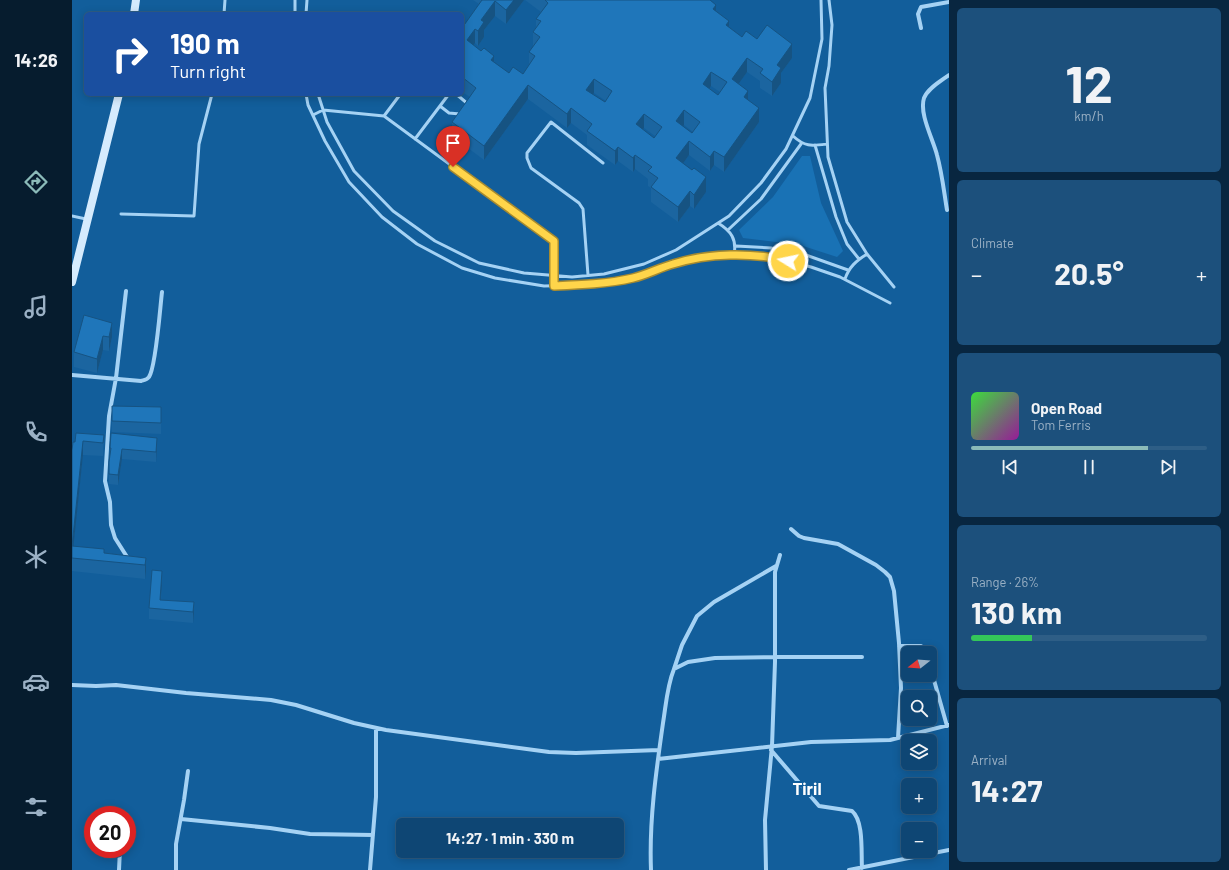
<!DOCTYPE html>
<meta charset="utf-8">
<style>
body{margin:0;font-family:Barlow,sans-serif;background:#1c507c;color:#f1f3f6;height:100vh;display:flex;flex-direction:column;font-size:15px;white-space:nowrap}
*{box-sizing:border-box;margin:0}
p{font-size:13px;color:#9bb1c5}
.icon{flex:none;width:22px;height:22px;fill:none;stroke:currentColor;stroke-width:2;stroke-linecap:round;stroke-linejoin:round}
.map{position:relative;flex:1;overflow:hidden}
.drawer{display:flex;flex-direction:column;gap:8px;padding:8px;background:#082640;width:280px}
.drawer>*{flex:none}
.top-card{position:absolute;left:12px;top:12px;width:380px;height:84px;border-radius:6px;box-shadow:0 2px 10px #0003,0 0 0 1px #2e5e86;background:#1a4fa0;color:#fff;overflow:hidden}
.needle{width:26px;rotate:253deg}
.tools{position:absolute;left:829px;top:646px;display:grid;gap:8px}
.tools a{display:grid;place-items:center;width:36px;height:36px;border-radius:6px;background:#0e4674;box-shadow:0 2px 10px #0003,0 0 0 1px #2e5e86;font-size:20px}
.speed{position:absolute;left:12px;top:806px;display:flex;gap:8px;font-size:20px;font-weight:700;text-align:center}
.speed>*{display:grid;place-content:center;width:52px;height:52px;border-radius:50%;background:#0e4674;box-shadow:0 2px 10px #0003,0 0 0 1px #2e5e86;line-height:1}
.speed .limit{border:6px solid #d22;background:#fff;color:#111}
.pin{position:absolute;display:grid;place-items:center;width:34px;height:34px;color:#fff;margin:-41px -17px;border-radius:50% 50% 50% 0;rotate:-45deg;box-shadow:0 0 4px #0007}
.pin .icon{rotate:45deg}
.me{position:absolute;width:44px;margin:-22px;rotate:280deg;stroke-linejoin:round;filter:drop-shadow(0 0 3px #0008)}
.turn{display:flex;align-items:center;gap:14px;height:84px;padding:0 20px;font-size:18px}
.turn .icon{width:52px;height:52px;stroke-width:2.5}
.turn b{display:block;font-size:28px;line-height:34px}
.big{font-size:30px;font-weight:700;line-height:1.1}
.drawer .card{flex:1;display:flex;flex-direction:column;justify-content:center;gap:6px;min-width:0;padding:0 14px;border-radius:6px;background:#1c507c}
.drawer .dial{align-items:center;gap:0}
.dial b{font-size:52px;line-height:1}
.song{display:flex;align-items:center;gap:12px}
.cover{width:48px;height:48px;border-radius:6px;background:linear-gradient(135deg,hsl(120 70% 55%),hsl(300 70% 35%))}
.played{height:4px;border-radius:2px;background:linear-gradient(90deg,#8bbbb9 75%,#2e5e86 75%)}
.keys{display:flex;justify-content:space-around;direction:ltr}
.heat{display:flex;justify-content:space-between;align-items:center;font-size:22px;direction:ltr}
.charge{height:6px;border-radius:3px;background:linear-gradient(90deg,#34c759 26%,#2e5e86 0)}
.trip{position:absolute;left:324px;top:818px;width:228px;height:40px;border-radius:6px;background:#0e4674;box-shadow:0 2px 10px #0003,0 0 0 1px #2e5e86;font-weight:700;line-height:40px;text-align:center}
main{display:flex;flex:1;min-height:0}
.menu{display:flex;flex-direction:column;width:72px;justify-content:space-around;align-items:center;background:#061c2e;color:#9bb1c5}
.menu .icon{width:28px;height:28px}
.menu .active{color:#8bbbb9}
.menu b{font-size:18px;color:#f1f3f6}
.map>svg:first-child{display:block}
.green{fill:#1972b5}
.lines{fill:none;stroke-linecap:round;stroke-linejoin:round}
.service{stroke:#a5d2f4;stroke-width:3}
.minor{stroke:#a5d2f4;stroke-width:4}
.secondary{stroke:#d5ebfd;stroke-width:8}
.wall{fill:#1b65a0;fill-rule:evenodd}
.shaded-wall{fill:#165382}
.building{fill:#1f76ba;stroke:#165382;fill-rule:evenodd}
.route-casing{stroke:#a68a30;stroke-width:10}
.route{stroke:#ffd54a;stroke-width:7}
.labels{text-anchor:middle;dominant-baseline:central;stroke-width:4;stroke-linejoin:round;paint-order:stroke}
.district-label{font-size:17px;font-weight:bold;fill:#fff;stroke:#125e9b}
</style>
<main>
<nav class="menu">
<b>14:26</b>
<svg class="icon active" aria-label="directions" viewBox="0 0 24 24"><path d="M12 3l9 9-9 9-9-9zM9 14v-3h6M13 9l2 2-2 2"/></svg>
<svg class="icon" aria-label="music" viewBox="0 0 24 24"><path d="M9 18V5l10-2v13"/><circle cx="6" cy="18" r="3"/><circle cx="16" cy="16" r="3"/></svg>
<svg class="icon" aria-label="phone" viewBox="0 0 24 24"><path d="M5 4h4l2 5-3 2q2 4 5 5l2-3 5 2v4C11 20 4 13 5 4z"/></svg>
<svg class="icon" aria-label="climate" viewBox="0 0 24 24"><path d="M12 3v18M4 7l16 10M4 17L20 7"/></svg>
<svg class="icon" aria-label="car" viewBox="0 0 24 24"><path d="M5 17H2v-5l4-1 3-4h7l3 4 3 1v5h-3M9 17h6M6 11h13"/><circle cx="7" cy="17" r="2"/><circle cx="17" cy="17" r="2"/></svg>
<svg class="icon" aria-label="filters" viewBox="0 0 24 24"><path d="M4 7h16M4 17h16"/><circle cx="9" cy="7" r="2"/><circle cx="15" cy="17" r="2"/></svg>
</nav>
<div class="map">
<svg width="877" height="870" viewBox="0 0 877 870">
<rect width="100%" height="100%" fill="#125e9b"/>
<path class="green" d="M730 156H738L749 203 771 251 765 257 728 245 671 238 667 230 701 197Z"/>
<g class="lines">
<path class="service" d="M223 0V14
M757 0 760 25 757 66 753 88 756 157 775 222 795 254 822 287
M152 14 153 0
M234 14 235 0
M234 94 236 105 253 141 277 182 310 217 345 244 390 268 423 278 472 286 512 285 561 278 602 263 632 257 659 255 704 258 739 267 768 277 818 303
M246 94 255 122 282 171 321 211 363 241 407 263 452 273 500 277 532 274 572 264 604 250 657 216 689 183 714 149 738 98 750 39 749 0
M384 94 396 104 395 105
M368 106 377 113 388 114
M241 115 251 110 312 116 482 241 481 285
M312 116 327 96
M721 136C733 147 739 146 755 144
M343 139 377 94
M743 145 764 217 775 244 787 259
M49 214 122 216 127 144 140 94
M0 216 14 219
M646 223C659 231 665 239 662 255
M657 229 689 199 729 144
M664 246 699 248 734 255 776 270
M516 275 511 209 507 203 459 168 455 158V153L479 122 531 163
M773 279C777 267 784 261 795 254"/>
<path class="minor" d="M849 28 846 14 849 7 877 2
M875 210C872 192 870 173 865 155 861 139 847 114 852 98 856 88 869 81 877 75
M54 291 44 378 37 416 33 481 38 502 39 525 43 538 57 560
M0 375 69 381C72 380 75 380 77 377 84 367 88 308 90 292
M719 529 727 536 732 538 766 544 804 565 813 572 818 577 822 591 827 643 829 688 826 738
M827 646H849L854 653
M858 666 875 726
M602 669 610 645 625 616 642 602 704 566
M0 685 24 686 44 685 114 693 199 700 224 705 282 723 314 730 477 752 504 753 587 750
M699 750 747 806 780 811C792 821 789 853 790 868
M586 759 739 742 818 740 877 725
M49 815V814
M109 819 198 828 238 834 301 835
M47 870 48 849
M104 870V844L112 800 116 771
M298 870 304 797V728
M579 870C577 821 584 772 591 723 594 705 595 686 602 669L616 662 643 658 703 657H790
M694 870 693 820 700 746 703 662V572L708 555
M777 870 877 850"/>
<path class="secondary" d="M62 14 64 0
M0 282 47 94"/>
</g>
<path class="wall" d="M401 0H452L434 24 423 16 412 30V37L406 46 403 43 401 45 422 63 437 73 451 74 457 64V52L461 47V32L464 27V19L469 12 453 0H638L644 11 657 27 670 37 685 39 720 58 709 73V83L700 96 688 88V81L675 72 666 84 676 100 687 122 652 172 642 165 638 171 617 155 611 163 634 192 622 209 618 206 606 222 579 202V188L576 186V179L563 169 561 172 546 161 543 165 515 145V135L499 123 495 128 456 99 412 160 380 136V122L398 97 390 92V28L407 4ZM639 86 648 92 646 95 637 89ZM522 93 534 101 533 102 521 94ZM612 125 621 132 620 133 610 126ZM572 128 583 136 582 138 571 129Z
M12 315 40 337 37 351 31 350 25 373 2 367V352Z
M89 407V434L40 432V421Z
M32 435 31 456 11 455 1 546 32 553 74 558V571L73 579 0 571V450L3 442Z
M38 448H85L84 462 50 459 46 485 37 484V462L38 457Z
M90 582 89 600 122 602 121 623 77 619V608Z"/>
<path class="shaded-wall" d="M442 0H452L434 24V10Z
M423 1V16L412 30V37L406 46V31L409 20Z
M644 5V19L641 9Z
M657 21V35L654 25Z
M403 29V43L395 55V40Z
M720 44V58L709 73V83L700 96V82L705 65Z
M422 56V70L419 60Z
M675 58V72L660 93V79Z
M639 72V86L631 99V84Z
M522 79V93L514 104V90Z
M456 85V99L412 160V146Z
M676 91V105L672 97Z
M499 108V123L495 128V114Z
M687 108V122L652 172V157Z
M612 110V125L604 135V121Z
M572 114V128L564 139V124Z
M617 141V155L604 173V158Z
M546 147V161L543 165V151Z
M642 151V165L638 171V157Z
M563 155V169L561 172V158Z
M634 177V192L622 209V195Z
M618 191V206L606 222V207Z
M40 323V337L37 351V337Z
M31 336V350L25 373V359Z
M85 438V448L84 462V452Z
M11 441V455L0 560V546Z
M50 449V459L46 485V475Z
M74 558V571L73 579V565Z
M90 571V582L88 610V600Z
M122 602V613L121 623V612Z"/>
<path class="building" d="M410 0H442L434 10 423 1 409 20 412 22 406 31 403 29 395 40 409 51 412 48 422 56 419 60 437 73 441 67 451 74 463 56 457 52 468 37 461 32 469 21 464 19 476 3 473 0H638L644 5 641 9 657 21 654 25 670 37 674 31 685 39 695 25 720 44 705 65 709 68 700 82 688 73 691 69 675 58 660 79 676 91 672 97 687 108 652 157 642 151 638 157 617 141 604 158 620 170 622 168 634 177 622 195 618 191 606 207 579 187 586 178 576 171 580 167 563 155 561 158 546 147 543 151 515 131 520 124 499 108 495 114 456 85 412 146 380 122 404 88 390 77V28ZM639 72 655 82 646 95 631 84ZM522 79 540 91 533 102 514 90ZM612 110 628 122 620 133 604 121ZM572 114 590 127 582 138 564 124Z
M12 315 40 323 37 337 31 336 25 359 2 352Z
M40 406 89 407V423L40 421Z
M4 433 32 435 31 443 11 441 0 546 32 549V553L74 558 73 565 0 558V450L1 442H3Z
M39 433 85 438 84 452 50 449 46 475 37 474V462L39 448H38Z
M80 570 90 571 88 600 122 602 121 612 77 608Z"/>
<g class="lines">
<defs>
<path id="route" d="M381 167 482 241V286C508 285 535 284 561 278 574 275 587 268 601 264 636 253 680 252 716 261"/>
</defs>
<use href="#route" class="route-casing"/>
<use href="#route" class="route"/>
</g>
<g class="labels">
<g class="district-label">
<text x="735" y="788">Tiril</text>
</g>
</g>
</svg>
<div class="tools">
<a><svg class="needle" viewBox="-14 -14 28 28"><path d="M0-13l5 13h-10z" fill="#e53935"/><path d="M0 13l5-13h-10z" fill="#9bb1c5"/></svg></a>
<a><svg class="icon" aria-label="search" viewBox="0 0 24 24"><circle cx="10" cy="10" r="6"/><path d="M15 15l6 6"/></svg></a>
<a><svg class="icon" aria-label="layers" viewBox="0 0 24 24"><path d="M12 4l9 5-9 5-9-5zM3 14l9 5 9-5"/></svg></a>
<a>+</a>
<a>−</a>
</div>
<div class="speed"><div class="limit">20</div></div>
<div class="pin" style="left:381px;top:167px;background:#d93025"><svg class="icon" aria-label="arrive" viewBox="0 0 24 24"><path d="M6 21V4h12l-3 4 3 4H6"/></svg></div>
<svg class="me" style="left:716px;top:261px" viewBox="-20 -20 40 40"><circle r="17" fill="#ffd54a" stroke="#fff" stroke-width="3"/><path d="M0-11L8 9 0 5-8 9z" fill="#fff"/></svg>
<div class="trip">14:27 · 1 min · 330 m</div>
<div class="top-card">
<div class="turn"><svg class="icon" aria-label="right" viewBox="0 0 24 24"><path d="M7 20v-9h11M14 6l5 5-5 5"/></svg><div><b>190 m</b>Turn right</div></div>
</div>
</div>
<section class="drawer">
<div class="card dial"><b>12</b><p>km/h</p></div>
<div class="card"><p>Climate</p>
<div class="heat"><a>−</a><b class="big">20.5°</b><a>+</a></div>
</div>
<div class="card">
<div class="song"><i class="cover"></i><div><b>Open Road</b><p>Tom Ferris</p></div></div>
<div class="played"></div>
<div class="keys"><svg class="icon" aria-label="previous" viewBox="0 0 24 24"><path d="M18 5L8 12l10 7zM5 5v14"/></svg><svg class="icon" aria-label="pause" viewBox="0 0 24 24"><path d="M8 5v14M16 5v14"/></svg><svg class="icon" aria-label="next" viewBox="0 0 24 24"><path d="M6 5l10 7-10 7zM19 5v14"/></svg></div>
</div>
<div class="card"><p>Range · 26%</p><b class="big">130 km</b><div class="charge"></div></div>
<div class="card"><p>Arrival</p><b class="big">14:27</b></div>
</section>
</main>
